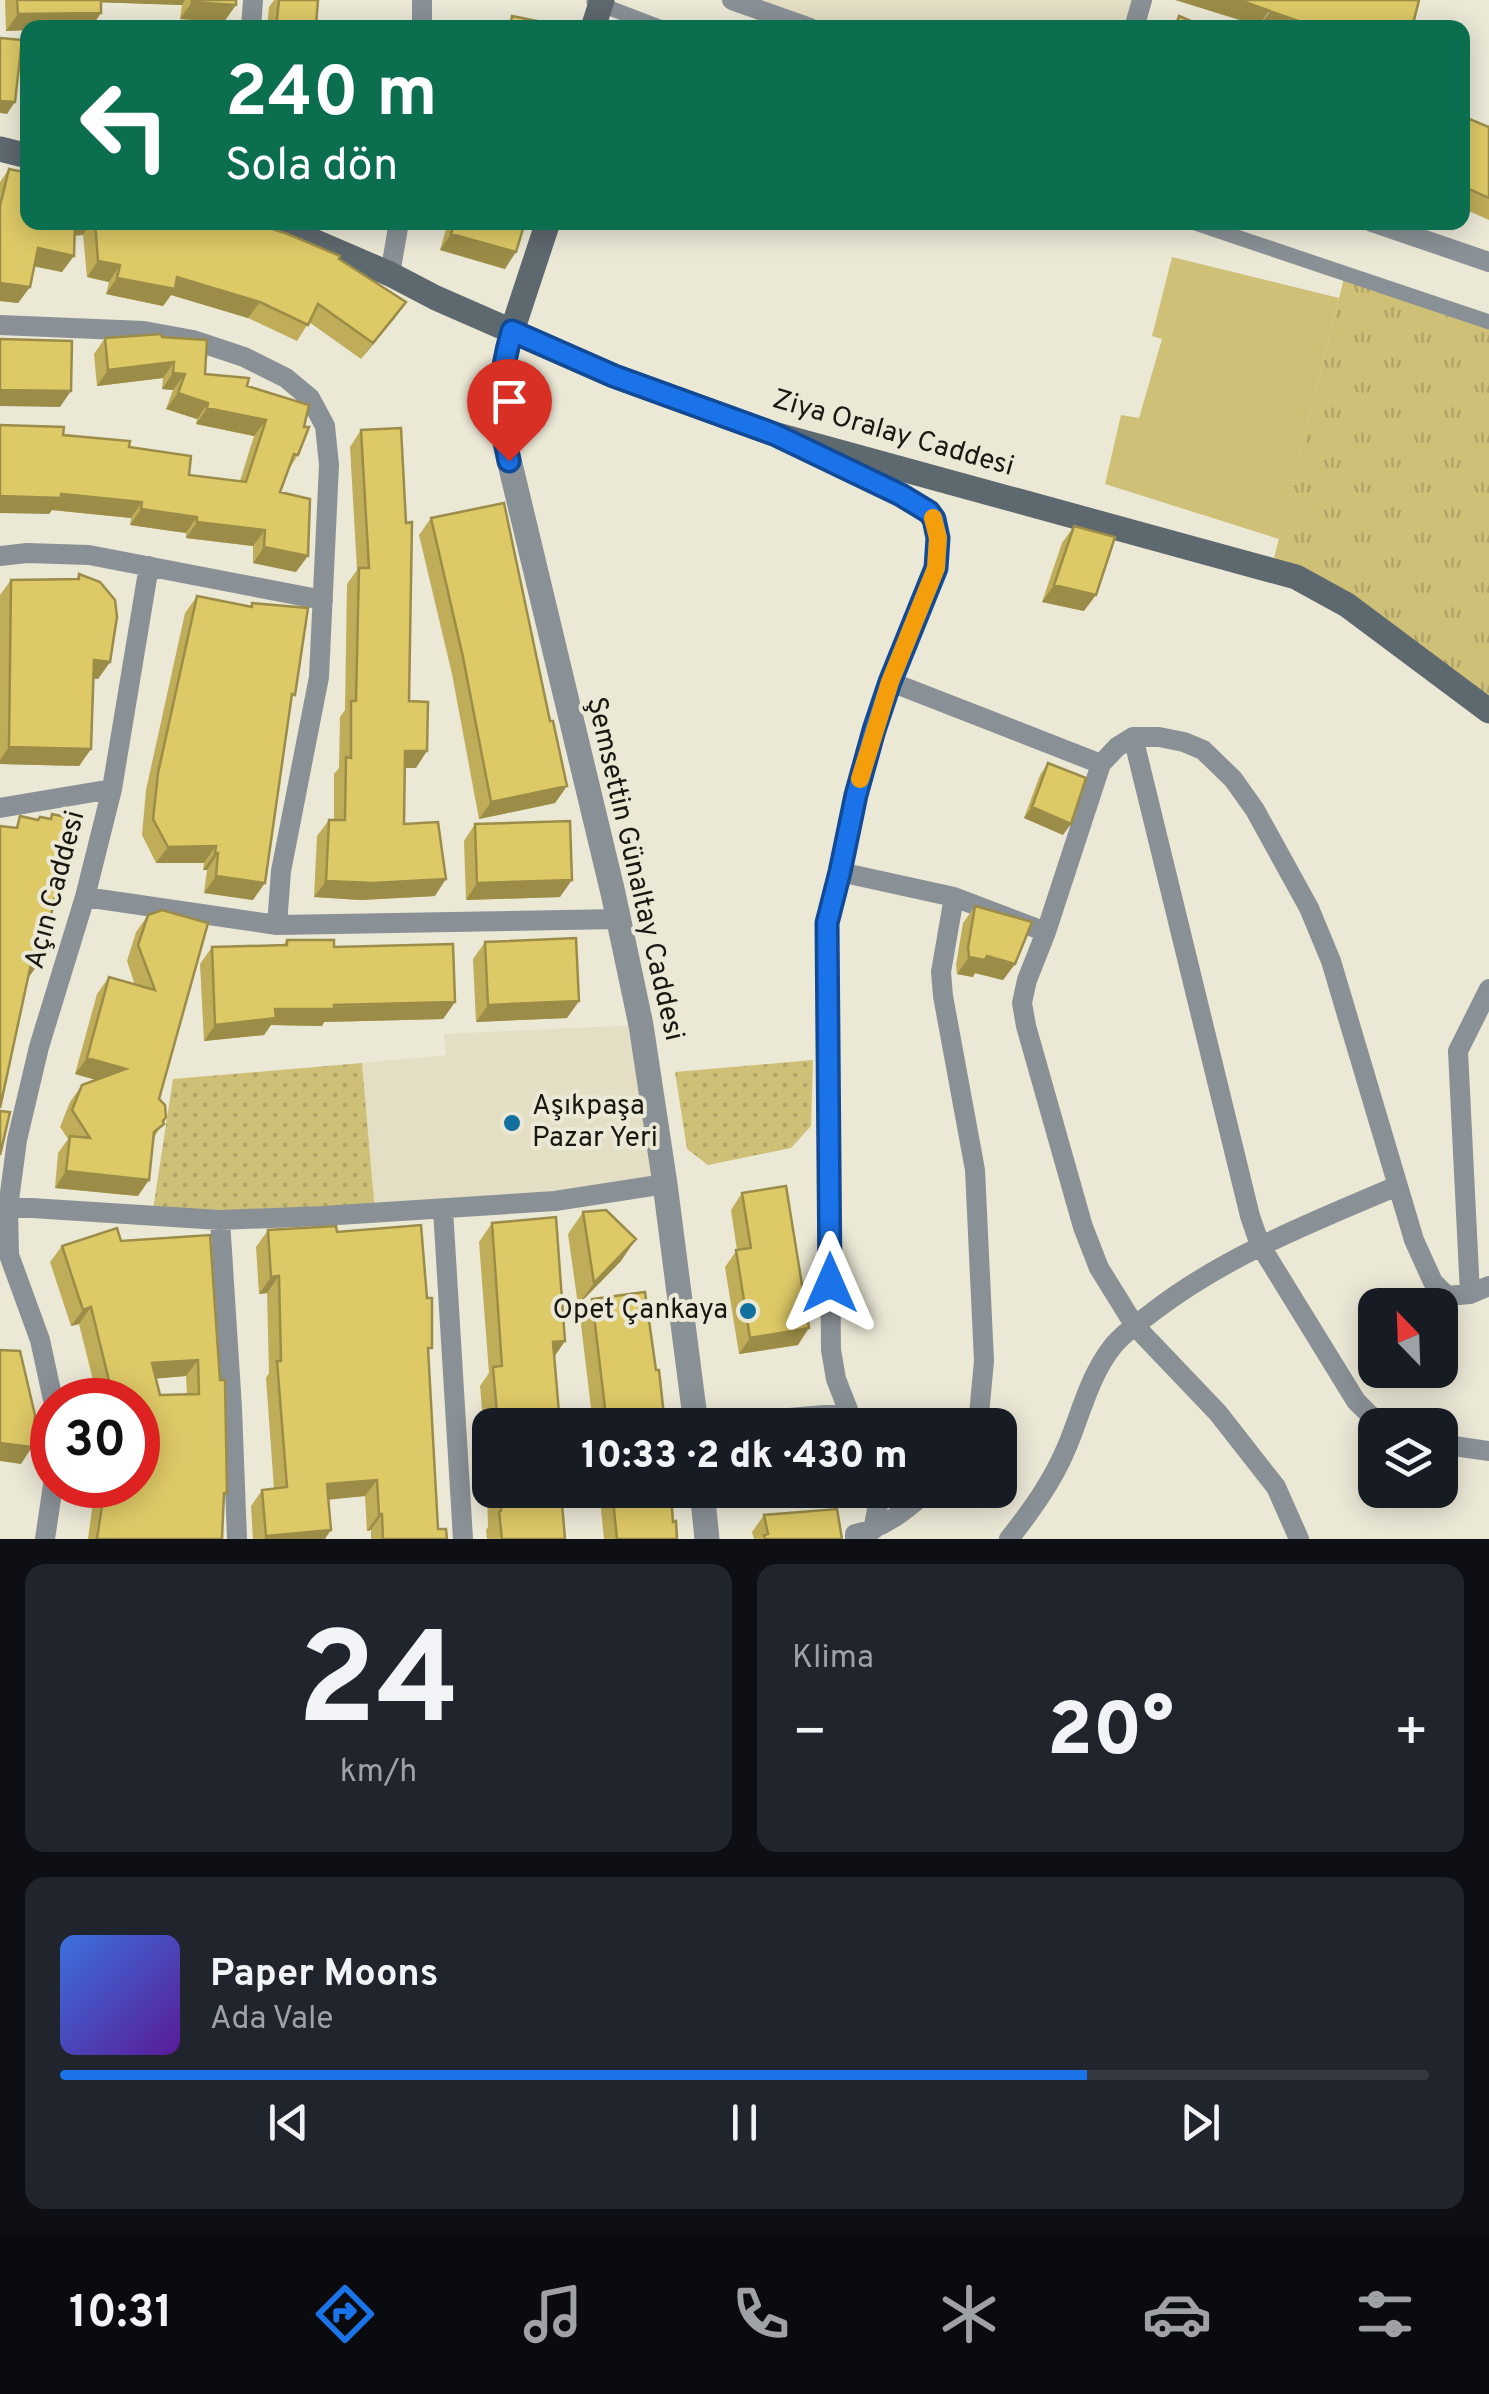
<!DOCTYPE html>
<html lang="tr">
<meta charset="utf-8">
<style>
body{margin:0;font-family:Overpass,sans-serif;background:#20242c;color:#f1f3f6;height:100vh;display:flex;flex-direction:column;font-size:38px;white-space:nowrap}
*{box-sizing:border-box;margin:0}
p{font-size:32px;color:#9ea1a6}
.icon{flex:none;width:55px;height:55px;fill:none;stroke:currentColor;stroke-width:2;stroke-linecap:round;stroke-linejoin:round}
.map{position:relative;height:1539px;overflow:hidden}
.details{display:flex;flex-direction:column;gap:25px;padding:25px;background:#0d0f14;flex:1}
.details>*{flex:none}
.banner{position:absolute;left:20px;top:20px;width:1450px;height:210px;border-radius:20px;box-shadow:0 5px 25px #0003;background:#0b6e4f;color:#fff;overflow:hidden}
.needle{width:65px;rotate:337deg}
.buttons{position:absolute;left:1358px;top:1288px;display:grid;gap:20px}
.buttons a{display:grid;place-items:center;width:100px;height:100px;border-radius:20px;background:#171b24;box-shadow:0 5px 25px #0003;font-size:50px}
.speed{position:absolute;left:30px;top:1378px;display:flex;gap:20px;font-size:50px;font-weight:700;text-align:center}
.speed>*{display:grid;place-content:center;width:130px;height:130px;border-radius:50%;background:#171b24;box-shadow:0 5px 25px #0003;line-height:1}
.speed .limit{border:15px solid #d22;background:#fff;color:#111}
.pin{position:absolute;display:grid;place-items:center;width:85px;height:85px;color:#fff;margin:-102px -42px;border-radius:50% 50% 50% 0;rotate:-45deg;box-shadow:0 0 10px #0007}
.pin .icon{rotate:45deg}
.me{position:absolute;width:110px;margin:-55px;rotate:0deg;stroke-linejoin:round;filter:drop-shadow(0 0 8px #0008)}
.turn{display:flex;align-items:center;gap:35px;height:210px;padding:0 40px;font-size:45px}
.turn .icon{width:130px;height:130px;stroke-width:2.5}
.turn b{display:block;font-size:70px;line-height:85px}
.big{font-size:75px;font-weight:800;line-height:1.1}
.details .card{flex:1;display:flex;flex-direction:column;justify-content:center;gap:15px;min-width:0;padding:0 35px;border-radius:20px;background:#20242c}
.details .dial{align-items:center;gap:0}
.dial b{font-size:130px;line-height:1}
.song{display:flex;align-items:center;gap:30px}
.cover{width:120px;height:120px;border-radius:15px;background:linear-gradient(135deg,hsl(220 70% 55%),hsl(270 70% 35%))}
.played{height:10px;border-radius:5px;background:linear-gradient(90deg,#1a73e8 75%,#363941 75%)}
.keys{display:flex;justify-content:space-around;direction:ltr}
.heat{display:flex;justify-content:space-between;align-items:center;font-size:55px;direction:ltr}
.details .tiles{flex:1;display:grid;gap:25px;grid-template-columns:1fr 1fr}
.card:last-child{grid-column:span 2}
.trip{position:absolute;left:472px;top:1408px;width:545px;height:100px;border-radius:20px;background:#171b24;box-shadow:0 5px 25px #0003;font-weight:800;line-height:100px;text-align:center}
.tabs{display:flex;height:160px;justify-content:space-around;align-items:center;background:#090b0e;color:#9ea1a6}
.tabs .icon{width:70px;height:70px}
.tabs .selected{color:#1a73e8}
.tabs b{font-size:45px;color:#f1f3f6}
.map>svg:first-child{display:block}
.built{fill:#e3dec4}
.grass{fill:url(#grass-tufts)}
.park{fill:url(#park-dots)}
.garden{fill:#cfc078}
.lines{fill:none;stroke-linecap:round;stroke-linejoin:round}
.pedestrian{stroke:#8a9196;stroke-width:15}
.minor{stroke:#8a9196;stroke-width:20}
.tertiary{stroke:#8a9196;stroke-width:25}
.secondary{stroke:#5e686f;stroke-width:25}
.wall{fill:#bfad59;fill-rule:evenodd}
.shaded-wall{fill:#9b8d48}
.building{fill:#dec967;stroke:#9b8d48;stroke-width:2.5;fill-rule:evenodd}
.route-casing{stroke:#114b97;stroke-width:25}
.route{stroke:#1a73e8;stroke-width:18}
.slow{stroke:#f59e0b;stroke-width:18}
.poi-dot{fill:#12709f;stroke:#ebe8d6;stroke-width:4}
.labels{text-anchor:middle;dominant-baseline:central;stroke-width:8;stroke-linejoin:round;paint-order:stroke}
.street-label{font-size:28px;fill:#191711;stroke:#ebe8d6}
.poi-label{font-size:28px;fill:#191711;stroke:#ebe8d6;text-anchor:start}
</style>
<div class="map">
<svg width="1489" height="1539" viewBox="0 0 1489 1539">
<defs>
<pattern id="grass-tufts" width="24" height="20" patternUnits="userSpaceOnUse" patternTransform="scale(2.5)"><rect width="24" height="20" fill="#cfc078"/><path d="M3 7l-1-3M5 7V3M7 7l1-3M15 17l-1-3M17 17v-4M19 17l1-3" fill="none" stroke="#b1a467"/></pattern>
<pattern id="park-dots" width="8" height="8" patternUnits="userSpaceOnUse" patternTransform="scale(2.5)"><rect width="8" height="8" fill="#cfc078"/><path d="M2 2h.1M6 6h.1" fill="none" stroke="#b1a467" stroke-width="1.8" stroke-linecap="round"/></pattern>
</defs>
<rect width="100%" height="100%" fill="#ebe8d6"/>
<path class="built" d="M732 0H1142L1134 28 810 27Z
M641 1025 665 1184 375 1213 362 1063 446 1055 444 1034Z"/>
<path class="grass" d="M1345 274 1489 322V711L1271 570Z"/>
<path class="park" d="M813 1060 811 1126 791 1148 708 1165 687 1149 675 1072Z
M362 1063 375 1213 152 1216 173 1079Z"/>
<path class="garden" d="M1172 257 1339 298 1279 539 1105 484 1121 415 1139 418 1162 339 1152 336Z"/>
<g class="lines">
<path class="pedestrian" d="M594 2 662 28
M1192 222 1489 322"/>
<path class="minor" d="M732 0 810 28
M251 28 253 0
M422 28V0
M1134 28 1142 0
M1372 222 1489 262
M390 274 399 222
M0 325 144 331 193 340 244 357 286 378 310 398 325 426 329 465 319 677 281 871 277 925
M812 452 920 505 929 512 936 527V567L891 682 875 730 856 795 840 872 827 923 831 1350 836 1379 854 1425
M0 556 27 553 89 555 323 600
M891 682 1101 764
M1133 737 1250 1216 1260 1245 1356 1401 1380 1425
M0 808 112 789
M840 872 954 897 1046 932
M85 897 277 925 619 919
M954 897 941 972 943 996 975 1170 984 1361 978 1425
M0 1206 220 1220 323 1216 555 1201 665 1184
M443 1209 463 1539
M220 1220 232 1408 237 1539
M1470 1294 1458 1051 1489 989
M53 1400 40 1340 9 1255 8 1208 17 1140 39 1047 85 897 112 789 149 566
M706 1425 848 1413
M1440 1444 1489 1451
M873 1530 879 1500 877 1490
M45 1539 53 1485
M855 1539V1534C885 1528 906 1510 929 1490
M1009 1539C1031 1511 1052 1482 1066 1449 1081 1414 1089 1376 1113 1346 1124 1332 1140 1322 1154 1311 1227 1255 1313 1222 1397 1186
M1299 1539 1276 1487 1218 1413 1135 1326 1099 1268 1083 1227 1026 1026 1022 1003 1027 980 1046 932 1101 764 1117 747 1133 737H1159L1184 742 1203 750 1233 779 1255 810 1309 908 1331 961 1414 1240 1433 1282 1447 1296 1470 1294 1489 1286"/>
<path class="tertiary" d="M512 331C500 374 498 399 505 443L613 893 641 1025 665 1184 696 1425
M702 1490 707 1539"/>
<path class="secondary" d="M593 28 602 0
M0 149 28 156
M269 222 390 274 436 298 614 376 774 434 1296 577 1347 605 1489 711
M512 331 548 222"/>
</g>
<path class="wall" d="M5 0H236L224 22 180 19 182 5 101 2 28 28V30L6 31Z
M274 0H318L316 25 339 28H267L269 7Z
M1462 116 1487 127 1489 125V220L1462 208Z
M9 169 28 222H250L339 259 406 302 361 359 309 322 297 341 248 318 171 295 163 306 106 294 109 282 87 277 83 235 74 236 62 272 34 266 30 287 18 303 0 301V182Z
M448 222H525L505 269 440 250Z
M162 337 205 374 247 386 298 455 289 469 280 492 296 572 253 563V546L186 538V533L130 525 131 518 52 510 49 514 63 435 129 447 189 475 240 481 254 436 196 424 197 419 166 409 173 390 162 389 163 378 97 386 94 354 105 338Z
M361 430 409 701 416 768H404V824L435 896 361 900 314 897 317 836 329 820H334V774L339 768 340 717 345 710 347 584 357 570 350 447Z
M431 518 550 721 567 786 555 803 479 819 452 674 419 535Z
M1074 526 1084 611 1042 602 1062 543Z
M79 574 110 662 98 679 93 678 91 749 79 766 0 764V595L11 580 76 579Z
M197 596 249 607 252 603 253 900 204 893 207 870H203L204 863H156L142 835 146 790 185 613Z
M1048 763 1063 835 1024 818 1040 775Z
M475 824 560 897 466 900 464 841Z
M975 906 1015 964 1003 980 975 973 973 977 957 974 956 965 963 923Z
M162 910 159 1099 163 1122 153 1140 138 1196 55 1188 58 1153 68 1139 60 1127 70 1102 82 1085 96 1080 75 1074 97 994 109 977 135 985 127 961 136 932 148 915Z
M287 940 334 947 455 1002 443 1019 324 1022 322 1026 271 1025 264 1035 204 1041 200 964 212 947 283 945Z
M485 942 579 1001 567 1018 476 1022 473 959Z
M742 1193 798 1345 739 1354 725 1267 737 1250 731 1210Z
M583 1212 621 1261 578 1305 568 1234Z
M492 1223 565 1341 554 1357 560 1425H490V1490H565L561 1497 565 1539H487L486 1530 488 1527 486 1457 480 1386 489 1373 479 1242Z
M268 1230 337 1232 429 1354 438 1529 447 1539H371V1530L367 1531 365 1496 329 1499 325 1539H253L251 1506 262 1490 274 1489 266 1378 269 1373 267 1293 259 1294 256 1247Z
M210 1235 227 1493 224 1497 222 1539H88L93 1502 97 1496 98 1485H138V1400H98L79 1324 71 1326 50 1262 62 1246ZM186 1376 187 1395H160L156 1378Z
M592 1299 656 1370 665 1425H593L580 1316Z
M599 1490H676L677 1492 671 1500 677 1539H604Z
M747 1490H821L819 1492 748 1500Z
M764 1515 842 1539H754L752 1532Z"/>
<path class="shaded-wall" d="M91 0H185L182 5 89 2Z
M1175 0H1239L1270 10 1259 26Z
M192 2 236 5 224 22 180 19Z
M1270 11 1318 28H1258Z
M101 13 91 28H28V30L6 31 18 14Z
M0 101 15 102 7 114 0 113Z
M73 222H92L83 235 63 236Z
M451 234 516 252 505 269 440 250Z
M38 248 74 256 62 272 27 265Z
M98 261 120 265 109 282 87 277Z
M177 277 260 302 248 318 171 295 163 306 106 294 117 278Z
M0 283 30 287 18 303 0 301Z
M406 302 395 318 361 359 373 343Z
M174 362 163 378 97 386 108 370Z
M173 373 185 374 173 390 162 389Z
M0 390 71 391 60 407 0 406Z
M178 393 208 403 197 419 166 409Z
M207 408 266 420 254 436 196 424Z
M61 494 142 502 131 518 52 510 49 514 0 513V496Z
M141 509 197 517 186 533 130 525Z
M197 522 265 530 253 546 186 538Z
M264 547 308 556 296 572 253 563Z
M1054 585 1096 595 1084 611 1042 602Z
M94 660 110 662 98 679 82 677Z
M9 747 91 749 79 766 0 764V760Z
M405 751H427L416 768H393Z
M567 786 555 803 479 819 491 802Z
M1032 807 1071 824 1063 835 1024 818Z
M216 846 204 863H156L168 847Z
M215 853H218L207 870H203Z
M216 876 265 883 253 900 204 893Z
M446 879 435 896 361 900 314 897 326 881Z
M572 880 560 897 466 900 477 883Z
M58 884 65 885 54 902Z
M987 956 1015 964 1003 980 975 973 973 977 957 974 969 957Z
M32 959 41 960 29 977 20 976Z
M579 1001 567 1018 476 1022 488 1005Z
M455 1002 443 1019 324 1022 322 1026 271 1025 264 1035 204 1041 215 1025 275 1009Z
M87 1058 126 1069 115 1085 75 1074Z
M66 1171 149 1180 138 1196 55 1188Z
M636 1239 621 1261 578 1305 594 1283Z
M279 1276 267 1293 259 1294 271 1277Z
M91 1307 79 1324 71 1326 83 1310Z
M809 1328 798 1345 739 1354 750 1338Z
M565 1341 552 1360 553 1342Z
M198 1360 186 1376 141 1380 152 1363Z
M0 1443 32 1447 21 1464 0 1461Z
M377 1480 365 1496 316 1501 327 1484Z
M755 1490H821L819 1492 748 1500Z
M379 1514H382L371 1530 367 1531Z
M331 1530 325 1539H264L266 1536Z"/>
<path class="building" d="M17 0H101V13L18 14Z
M192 0H236V5L192 2Z
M279 0H318L316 25 339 28H276Z
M1239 0H1419L1412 28H1318Z
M512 16 552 24V28H510Z
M1179 16 1207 28H1175Z
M0 38 22 40 15 102 0 101Z
M1462 116 1489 127V198L1462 186Z
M9 169 28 173V222H75L74 256 38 248 30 287 0 283V206Z
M95 222H250L288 234 340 256 339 259 406 302 373 343 318 304 308 325 260 302 177 277 175 289 117 278 120 265 98 261Z
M455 222H525L516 252 451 234Z
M161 334 162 337 207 340 205 374 249 378 247 386 309 405 304 427H309L298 455 294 454 280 492 310 499 308 556 264 547 265 530 197 522V517L141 509 142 502 61 494V498L0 496V425L64 427 63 435 130 441 129 447 191 456 189 475 246 482 266 420 207 408 208 403 178 393 185 374 173 373 174 362 108 370 105 338Z
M0 339 72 341 71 391 0 390Z
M401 428 406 523 412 522 409 701 428 702 427 751H405L404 824 438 822 446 879 373 883 326 881 329 820H345L346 757 351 758V701H356L359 568H369L361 430Z
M504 503 550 721H553L567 786 491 802 463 657 431 518Z
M1074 526 1115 537 1096 595 1054 585Z
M79 574 100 582 115 600 117 617 110 662 94 660 91 749 9 747 11 580 79 579Z
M197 596 252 607V603L308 608 295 695 292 694 265 883 216 876 218 853H215L216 846 168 847 153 819 158 773Z
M1048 763 1086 778 1071 824 1032 807Z
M52 814 79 820 65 885 58 884 41 960 32 959 0 1108V826L17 828 20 816 38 820 40 817 51 819Z
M570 821 572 880 477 883 475 824Z
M975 906 1032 922 1015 964 987 956 985 960 969 957 968 948Z
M162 910 208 923 159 1099 165 1105 166 1117 163 1121 164 1124 154 1132 149 1180 66 1171 70 1136 90 1138 72 1110 82 1085 126 1069 87 1058 109 977 155 990 138 945 148 915Z
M576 938 579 1001 488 1005 485 942Z
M287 940H334V947L453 944 455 1002 334 1005V1009H275L276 1018 215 1025 212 947 287 945Z
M0 1111 10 1112 0 1155Z
M786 1186 809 1328 750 1338 736 1250 751 1248 742 1193Z
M606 1210 636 1239 594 1283 583 1212Z
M556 1217 565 1341 553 1342 560 1425H498L493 1367 502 1366 492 1223Z
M421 1225 427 1298H432V1348H428L438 1529H446L447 1539H383L382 1514H379L377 1480 327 1484 331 1530 266 1536 262 1490 287 1487 277 1361H281L279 1276 271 1277 268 1230 336 1226 337 1232Z
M117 1228 121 1241 210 1235 220 1380H225L227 1493H224L222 1539H97L105 1485H138V1400H111L112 1393 91 1307 83 1310 62 1246ZM198 1360 199 1394 160 1395 152 1363Z
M645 1292 656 1370H659L665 1425H607L592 1299Z
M0 1350 20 1351 35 1415 32 1447 0 1443Z
M825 1417 826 1425H754Z
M501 1490H565V1492H561L565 1539H502L499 1512 501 1511Z
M612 1490H676L677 1492 671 1493 673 1522 676 1521 677 1539H617Z
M837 1509 842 1539H765L764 1535 768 1534 764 1515Z"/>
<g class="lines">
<defs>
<path id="route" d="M509 461C498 411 498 381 512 331L614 376 774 434 901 495 929 512 934 519 938 538 936 568 890 682 874 730 856 795 840 872 827 923 830 1283"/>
</defs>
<use href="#route" class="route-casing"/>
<use href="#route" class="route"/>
<path class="slow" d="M860 779 890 682 936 568 938 538 933 518"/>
</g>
<g class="poi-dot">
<circle cx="512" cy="1123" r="10"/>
<circle cx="748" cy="1311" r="10"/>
</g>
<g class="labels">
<g class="street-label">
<text transform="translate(893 434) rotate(16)">Ziya Oralay Caddesi</text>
<text transform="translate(634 869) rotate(77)">Şemsettin Günaltay Caddesi</text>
<text transform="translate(56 890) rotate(-75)">Açın Caddesi</text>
</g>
<g class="poi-label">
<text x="532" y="1107">Aşıkpaşa<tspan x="532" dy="32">Pazar Yeri</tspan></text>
<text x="728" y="1311" text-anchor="end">Opet Çankaya</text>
</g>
</g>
</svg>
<div class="buttons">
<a><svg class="needle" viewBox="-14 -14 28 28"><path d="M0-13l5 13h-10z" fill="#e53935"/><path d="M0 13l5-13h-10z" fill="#9ea1a6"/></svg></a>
<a><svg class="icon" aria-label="layers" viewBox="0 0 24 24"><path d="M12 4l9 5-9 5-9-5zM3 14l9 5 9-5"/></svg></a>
</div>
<div class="speed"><div class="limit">30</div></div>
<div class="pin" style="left:509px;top:461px;background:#d93025"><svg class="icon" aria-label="arrive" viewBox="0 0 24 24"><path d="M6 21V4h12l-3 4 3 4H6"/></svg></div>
<svg class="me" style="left:830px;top:1283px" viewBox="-20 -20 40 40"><path d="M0-17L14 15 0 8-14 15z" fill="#1a73e8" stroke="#fff" stroke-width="4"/></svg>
<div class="trip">10:33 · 2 dk · 430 m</div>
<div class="banner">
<div class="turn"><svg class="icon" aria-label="left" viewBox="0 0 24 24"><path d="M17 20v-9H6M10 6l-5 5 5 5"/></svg><div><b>240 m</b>Sola dön</div></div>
</div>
</div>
<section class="details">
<div class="tiles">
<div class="card dial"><b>24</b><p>km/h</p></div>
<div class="card"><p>Klima</p>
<div class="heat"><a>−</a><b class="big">20°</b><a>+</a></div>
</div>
<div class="card">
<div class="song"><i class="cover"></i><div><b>Paper Moons</b><p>Ada Vale</p></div></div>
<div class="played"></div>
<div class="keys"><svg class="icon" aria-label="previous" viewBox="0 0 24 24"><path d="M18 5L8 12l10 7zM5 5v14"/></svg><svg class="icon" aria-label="pause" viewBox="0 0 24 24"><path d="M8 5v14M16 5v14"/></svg><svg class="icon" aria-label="next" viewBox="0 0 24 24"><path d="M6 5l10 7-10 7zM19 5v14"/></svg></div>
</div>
</div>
</section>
<nav class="tabs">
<b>10:31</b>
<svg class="icon selected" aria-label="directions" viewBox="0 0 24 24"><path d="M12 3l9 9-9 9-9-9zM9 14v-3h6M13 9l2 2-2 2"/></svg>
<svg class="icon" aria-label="music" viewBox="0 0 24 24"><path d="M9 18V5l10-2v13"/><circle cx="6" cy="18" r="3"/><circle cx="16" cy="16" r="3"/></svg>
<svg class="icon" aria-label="phone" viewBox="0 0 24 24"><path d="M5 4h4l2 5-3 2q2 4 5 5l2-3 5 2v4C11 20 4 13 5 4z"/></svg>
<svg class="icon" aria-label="climate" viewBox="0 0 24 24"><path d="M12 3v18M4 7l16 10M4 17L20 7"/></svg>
<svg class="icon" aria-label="car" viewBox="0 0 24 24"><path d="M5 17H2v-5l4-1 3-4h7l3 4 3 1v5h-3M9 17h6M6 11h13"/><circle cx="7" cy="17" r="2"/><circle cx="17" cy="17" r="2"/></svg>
<svg class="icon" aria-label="filters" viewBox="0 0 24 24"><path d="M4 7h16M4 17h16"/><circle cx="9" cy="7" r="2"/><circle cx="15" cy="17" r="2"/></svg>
</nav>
